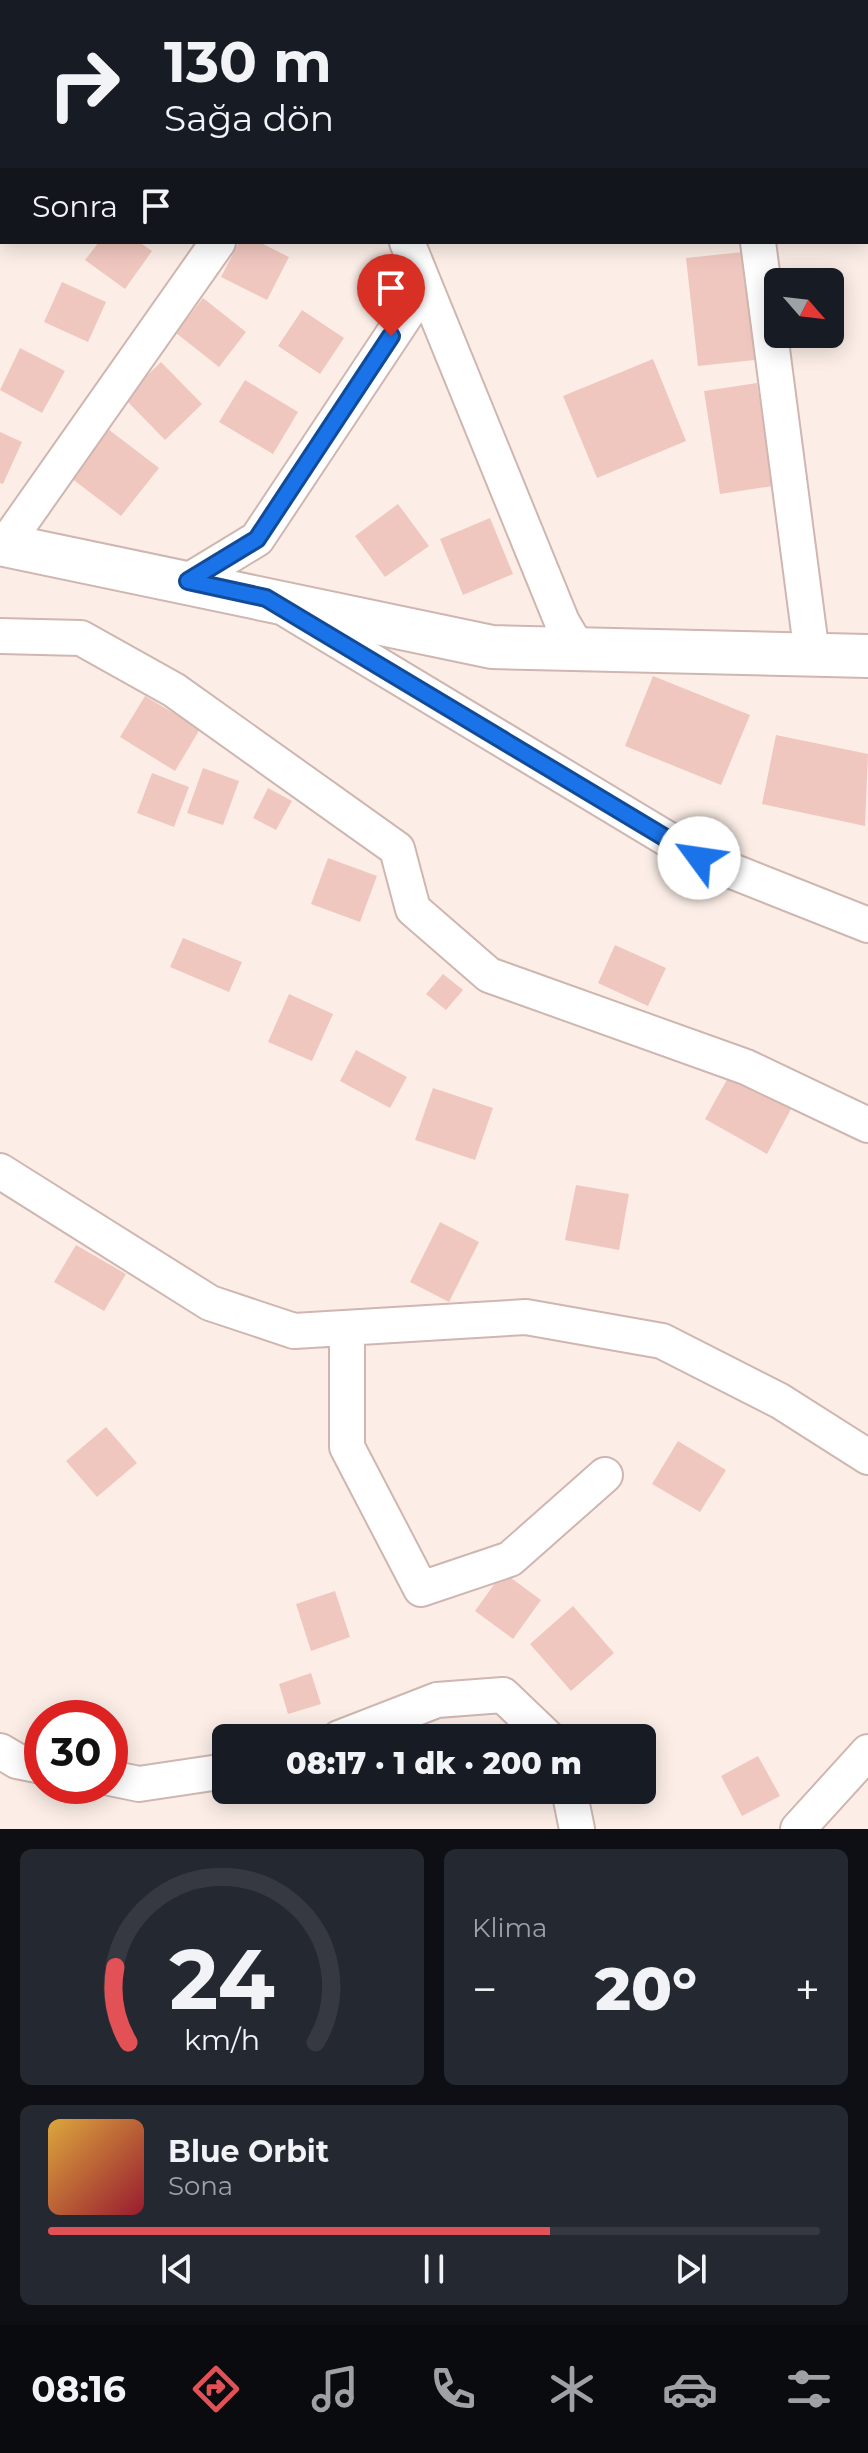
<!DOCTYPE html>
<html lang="tr">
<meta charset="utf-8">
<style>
body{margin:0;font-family:Montserrat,sans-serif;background:#242831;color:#f1f3f6;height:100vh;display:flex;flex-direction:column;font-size:30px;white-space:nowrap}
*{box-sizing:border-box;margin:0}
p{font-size:26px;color:#9ea1a6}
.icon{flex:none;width:44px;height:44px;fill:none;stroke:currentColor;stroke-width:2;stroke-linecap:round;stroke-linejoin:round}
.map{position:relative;height:1829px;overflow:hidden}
.sheet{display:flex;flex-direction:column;gap:20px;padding:20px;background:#0d0f14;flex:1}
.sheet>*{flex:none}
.hud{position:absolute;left:0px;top:0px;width:868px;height:244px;box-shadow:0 4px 20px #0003;background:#171b24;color:#f1f3f6;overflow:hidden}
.needle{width:52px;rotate:118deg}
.fabs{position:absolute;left:764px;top:268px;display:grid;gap:16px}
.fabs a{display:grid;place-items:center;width:80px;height:80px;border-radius:12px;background:#171b24;box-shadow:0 4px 20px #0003;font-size:40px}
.speed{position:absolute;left:24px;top:1700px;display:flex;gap:16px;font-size:40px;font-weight:700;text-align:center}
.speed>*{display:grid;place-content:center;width:104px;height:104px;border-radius:50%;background:#171b24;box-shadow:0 4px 20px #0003;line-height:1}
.speed .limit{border:12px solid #d22;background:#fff;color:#111}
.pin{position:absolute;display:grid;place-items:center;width:68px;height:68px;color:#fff;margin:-82px -34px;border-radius:50% 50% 50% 0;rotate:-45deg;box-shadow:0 0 8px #0007}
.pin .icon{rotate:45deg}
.me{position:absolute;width:88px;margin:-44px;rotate:301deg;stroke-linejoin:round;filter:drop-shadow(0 0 6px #0008)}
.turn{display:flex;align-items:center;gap:28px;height:168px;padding:0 32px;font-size:36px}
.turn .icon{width:104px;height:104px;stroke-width:2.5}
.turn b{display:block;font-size:56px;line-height:68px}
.then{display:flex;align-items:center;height:76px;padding:0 32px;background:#0003;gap:16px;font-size:30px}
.big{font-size:60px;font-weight:800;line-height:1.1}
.sheet .card{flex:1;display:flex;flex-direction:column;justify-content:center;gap:12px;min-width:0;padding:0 28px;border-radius:12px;background:#242831}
.sheet .dial{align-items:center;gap:0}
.dial svg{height:208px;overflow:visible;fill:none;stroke:#363941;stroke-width:7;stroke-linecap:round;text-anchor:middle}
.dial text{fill:#f1f3f6;stroke:none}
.song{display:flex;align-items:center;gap:24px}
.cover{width:96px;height:96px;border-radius:12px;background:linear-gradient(135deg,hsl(40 70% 55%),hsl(350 70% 35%))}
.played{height:8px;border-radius:4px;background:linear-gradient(90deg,#e15155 65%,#363941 65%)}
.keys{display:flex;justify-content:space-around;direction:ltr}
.heat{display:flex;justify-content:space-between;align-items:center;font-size:44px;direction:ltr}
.sheet .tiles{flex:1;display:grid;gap:20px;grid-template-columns:1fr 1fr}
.card:last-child{grid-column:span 2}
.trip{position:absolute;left:212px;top:1724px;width:444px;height:80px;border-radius:12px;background:#171b24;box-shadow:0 4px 20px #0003;font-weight:800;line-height:80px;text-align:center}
.menu{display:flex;height:128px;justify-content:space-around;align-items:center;background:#090b0e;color:#9ea1a6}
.menu .icon{width:56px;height:56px}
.menu .active{color:#e15155}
.menu b{font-size:36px;color:#f1f3f6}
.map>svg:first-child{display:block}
.building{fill:#f0c7bf}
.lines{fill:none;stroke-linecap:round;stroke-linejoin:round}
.minor-casing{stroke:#cfb6b0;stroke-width:38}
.tertiary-casing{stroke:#cfb6b0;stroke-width:46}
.minor{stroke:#fff;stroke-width:34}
.tertiary{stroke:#fff;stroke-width:42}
.route-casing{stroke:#114b97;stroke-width:20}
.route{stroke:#1a73e8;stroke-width:14}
</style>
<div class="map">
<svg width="868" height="1829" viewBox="0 0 868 1829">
<rect width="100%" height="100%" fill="#fceee7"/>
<path class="building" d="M99 242H139L152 251 125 289 85 260Z
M239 242H259L289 257 267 300 221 277Z
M743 252 755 360 698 366 686 258Z
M62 282 106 302 88 342 44 322Z
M203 298 246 332 219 367 176 333Z
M302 310 344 338 320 374 278 346Z
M20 348 65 371 42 413 0 390Z
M653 359 686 441 597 478 563 396Z
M161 362 202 404 165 440 124 398Z
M245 380 298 412 273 454 219 422Z
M757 383 773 486 720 494 704 391Z
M108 429 159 468 121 516 71 478Z
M0 432 22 442 3 484 0 483Z
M398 504 429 546 385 577 355 536Z
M490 518 513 574 463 595 440 539Z
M653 676 750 715 721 785 625 746Z
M145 696 200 729 175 771 120 737Z
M776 735 868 754 865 826 762 804Z
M203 768 239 781 223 825 187 813Z
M152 773 189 787 174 827 137 813Z
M268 788 292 801 276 830 253 818Z
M328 858 377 876 360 922 311 904Z
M183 938 242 962 229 992 170 967Z
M615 945 666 968 648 1006 598 983Z
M443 974 463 990 446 1010 426 994Z
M289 994 333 1014 312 1061 268 1042Z
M356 1050 407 1077 390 1108 340 1081Z
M729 1076 791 1109 767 1154 705 1119Z
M433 1088 493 1108 475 1160 415 1140Z
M576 1185 629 1194 619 1250 565 1240Z
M440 1222 479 1242 449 1302 410 1282Z
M76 1245 126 1274 104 1311 54 1282Z
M106 1427 137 1463 97 1497 66 1461Z
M678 1441 726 1470 700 1512 652 1484Z
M503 1572 541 1600 513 1639 475 1611Z
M335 1591 350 1637 311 1651 296 1604Z
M573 1606 614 1653 571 1691 530 1644Z
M311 1673 321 1704 288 1714 279 1684Z
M758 1756 780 1796 742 1816 721 1776Z"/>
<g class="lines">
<defs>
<path id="minor" d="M87 2 88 0
M289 2V0
M449 2 450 0
M789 2 797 0
M0 134 2 131
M407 242 562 622 578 649
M758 242 812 655
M5 545 218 242
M188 581 257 539 425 286
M287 610 699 858 868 925
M0 636 81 638 174 690 397 849 413 909 489 975 746 1067 868 1125
M0 1171 210 1303 294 1331 526 1317 662 1341 780 1401 868 1457
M347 1329V1447L421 1589 510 1559 605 1475
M339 1738 437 1700 503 1695 548 1738
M0 1751 17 1761 42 1766
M110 1778 139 1784 226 1771
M569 1790 577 1829
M798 1829 868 1752"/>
<path id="tertiary" d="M0 544 492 647 868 656"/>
</defs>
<use href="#minor" class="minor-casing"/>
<use href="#tertiary" class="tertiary-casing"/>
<use href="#minor" class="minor"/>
<use href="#tertiary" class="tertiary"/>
</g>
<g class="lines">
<defs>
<path id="route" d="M391 336 257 539 188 581 266 598 699 858"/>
</defs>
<use href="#route" class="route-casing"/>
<use href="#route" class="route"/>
</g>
</svg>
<div class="fabs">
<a><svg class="needle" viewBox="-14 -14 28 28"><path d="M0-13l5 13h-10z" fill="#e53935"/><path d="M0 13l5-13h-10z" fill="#9ea1a6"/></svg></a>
</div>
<div class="speed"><div class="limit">30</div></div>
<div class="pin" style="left:391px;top:336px;background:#d93025"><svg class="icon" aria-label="arrive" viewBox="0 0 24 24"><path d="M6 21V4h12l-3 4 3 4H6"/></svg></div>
<svg class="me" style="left:699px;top:858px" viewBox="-20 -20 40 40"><circle r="19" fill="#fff"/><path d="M0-13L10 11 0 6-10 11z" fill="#1a73e8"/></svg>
<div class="trip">08:17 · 1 dk · 200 m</div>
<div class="hud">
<div class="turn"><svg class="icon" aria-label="right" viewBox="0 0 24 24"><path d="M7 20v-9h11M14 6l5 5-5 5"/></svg><div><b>130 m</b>Sağa dön</div></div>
<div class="then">Sonra<svg class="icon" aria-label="arrive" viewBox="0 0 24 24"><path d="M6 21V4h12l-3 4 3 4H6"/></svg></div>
</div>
</div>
<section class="sheet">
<div class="tiles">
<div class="card dial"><svg viewBox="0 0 100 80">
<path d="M14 69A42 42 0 1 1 86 69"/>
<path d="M14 69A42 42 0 0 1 9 40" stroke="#e15155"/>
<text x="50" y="56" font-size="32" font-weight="700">24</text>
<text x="50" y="72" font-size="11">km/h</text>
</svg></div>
<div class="card"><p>Klima</p>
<div class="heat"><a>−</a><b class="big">20°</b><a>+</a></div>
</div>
<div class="card">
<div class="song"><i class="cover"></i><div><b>Blue Orbit</b><p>Sona</p></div></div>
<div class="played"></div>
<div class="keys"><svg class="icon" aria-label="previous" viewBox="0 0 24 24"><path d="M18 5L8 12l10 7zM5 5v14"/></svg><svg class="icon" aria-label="pause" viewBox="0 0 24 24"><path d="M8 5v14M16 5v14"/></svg><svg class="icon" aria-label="next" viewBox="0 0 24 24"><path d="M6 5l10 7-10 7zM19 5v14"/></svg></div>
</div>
</div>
</section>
<nav class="menu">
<b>08:16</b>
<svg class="icon active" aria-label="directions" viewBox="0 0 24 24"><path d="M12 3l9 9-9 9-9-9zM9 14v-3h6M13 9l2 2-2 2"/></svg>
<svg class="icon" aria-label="music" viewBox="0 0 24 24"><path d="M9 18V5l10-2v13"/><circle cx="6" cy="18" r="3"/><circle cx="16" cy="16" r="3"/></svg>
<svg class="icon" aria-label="phone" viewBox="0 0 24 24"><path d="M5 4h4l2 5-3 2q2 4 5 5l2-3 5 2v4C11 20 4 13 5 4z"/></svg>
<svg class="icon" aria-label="climate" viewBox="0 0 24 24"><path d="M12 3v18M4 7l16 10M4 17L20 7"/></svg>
<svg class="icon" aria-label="car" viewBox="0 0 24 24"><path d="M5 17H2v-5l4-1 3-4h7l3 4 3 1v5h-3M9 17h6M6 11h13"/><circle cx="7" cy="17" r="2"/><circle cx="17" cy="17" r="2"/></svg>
<svg class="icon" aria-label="filters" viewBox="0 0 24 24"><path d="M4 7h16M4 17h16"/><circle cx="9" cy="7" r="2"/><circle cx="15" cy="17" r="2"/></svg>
</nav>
